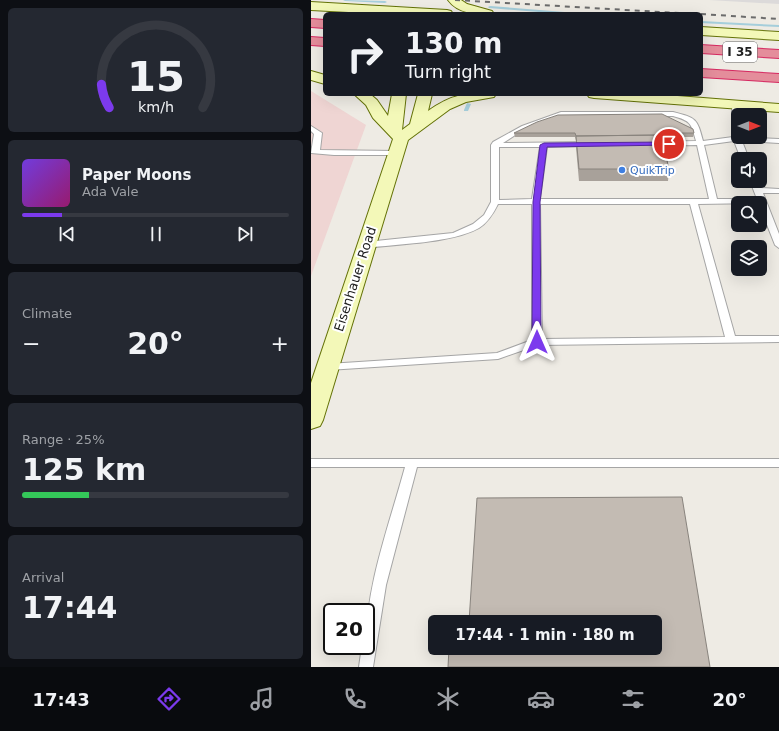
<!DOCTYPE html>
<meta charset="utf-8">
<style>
body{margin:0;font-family:"DejaVu Sans",sans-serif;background:#242831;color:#f1f3f6;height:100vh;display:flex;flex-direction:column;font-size:15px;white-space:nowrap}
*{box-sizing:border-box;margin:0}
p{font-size:13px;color:#9ea1a6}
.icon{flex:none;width:22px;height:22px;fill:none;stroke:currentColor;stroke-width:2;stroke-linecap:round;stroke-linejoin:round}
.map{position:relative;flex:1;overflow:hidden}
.side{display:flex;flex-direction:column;gap:8px;padding:8px;background:#0d0f14;width:311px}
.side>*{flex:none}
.banner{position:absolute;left:12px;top:12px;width:380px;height:84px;border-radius:6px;box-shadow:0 4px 16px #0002;background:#171b24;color:#f1f3f6;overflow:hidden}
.needle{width:26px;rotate:90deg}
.tools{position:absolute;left:420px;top:108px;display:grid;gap:8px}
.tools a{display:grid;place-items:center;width:36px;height:36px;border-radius:6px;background:#171b24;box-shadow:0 4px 16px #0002;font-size:20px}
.speed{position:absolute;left:12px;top:603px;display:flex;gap:8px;font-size:20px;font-weight:700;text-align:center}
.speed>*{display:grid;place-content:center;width:52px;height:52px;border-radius:50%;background:#171b24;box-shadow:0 4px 16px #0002;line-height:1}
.speed .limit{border:2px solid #111;border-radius:6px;background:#fff;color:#111}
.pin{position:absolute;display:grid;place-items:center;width:34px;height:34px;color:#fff;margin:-17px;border:2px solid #fff;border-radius:50%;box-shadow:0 1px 4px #0007}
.me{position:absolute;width:44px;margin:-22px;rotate:0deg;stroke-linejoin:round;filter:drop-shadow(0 0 3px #0008)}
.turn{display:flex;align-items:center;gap:14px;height:84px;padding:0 16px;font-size:18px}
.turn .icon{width:52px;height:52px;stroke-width:2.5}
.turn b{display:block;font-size:28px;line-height:34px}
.big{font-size:30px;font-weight:700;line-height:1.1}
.side .card{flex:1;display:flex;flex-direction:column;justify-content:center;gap:6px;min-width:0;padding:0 14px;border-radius:6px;background:#242831}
.side .dial{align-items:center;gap:0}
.dial svg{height:104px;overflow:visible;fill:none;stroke:#363941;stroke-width:7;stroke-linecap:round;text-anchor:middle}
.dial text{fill:#f1f3f6;stroke:none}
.song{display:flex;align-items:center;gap:12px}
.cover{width:48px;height:48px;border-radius:6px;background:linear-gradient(135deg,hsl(260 70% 55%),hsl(320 70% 35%))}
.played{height:4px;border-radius:2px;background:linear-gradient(90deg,#7c3aed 15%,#363941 15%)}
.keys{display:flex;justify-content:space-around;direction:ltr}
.heat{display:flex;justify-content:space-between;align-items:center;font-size:22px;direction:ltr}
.charge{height:6px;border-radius:3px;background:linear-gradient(90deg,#34c759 25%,#363941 0)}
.trip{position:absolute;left:117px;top:615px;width:234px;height:40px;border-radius:6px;background:#171b24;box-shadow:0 4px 16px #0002;font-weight:700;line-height:40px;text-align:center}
.tabs{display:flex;height:64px;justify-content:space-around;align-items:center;background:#090b0e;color:#9ea1a6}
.tabs .icon{width:28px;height:28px}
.tabs .selected{color:#7c3aed}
.tabs b{font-size:18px;color:#f1f3f6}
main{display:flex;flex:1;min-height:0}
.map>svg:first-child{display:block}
.residential{fill:#dcdada}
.commercial{fill:#efd5d3}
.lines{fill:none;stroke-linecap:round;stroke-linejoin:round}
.stream{fill:#a5cedb;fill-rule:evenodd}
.lane-casing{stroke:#a5a5a5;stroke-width:2}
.secondary-casing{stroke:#647207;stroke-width:2}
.highway-casing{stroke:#d52860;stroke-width:2}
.lane{fill:#fff;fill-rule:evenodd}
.secondary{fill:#f3f8b8;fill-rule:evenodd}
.highway{fill:#e48d9b;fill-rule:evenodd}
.rail{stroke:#6c6c6c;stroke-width:2;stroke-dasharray:5 5;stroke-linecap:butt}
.wall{fill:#a8a19a}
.building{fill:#c3bbb3;stroke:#88837d}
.route{fill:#7c3aed;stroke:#51269a}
.shop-dot{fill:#3f7fe0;stroke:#fff;stroke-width:1.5}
.labels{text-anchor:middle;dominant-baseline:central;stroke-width:4;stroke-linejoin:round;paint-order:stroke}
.far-shop-label{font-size:11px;fill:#366cbe;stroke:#fff;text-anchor:start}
.shield{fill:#fff;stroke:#626262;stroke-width:1}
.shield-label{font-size:12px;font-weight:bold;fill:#1e1e1e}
.street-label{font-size:13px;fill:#1e1e1e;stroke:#fff}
</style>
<main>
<section class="side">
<div class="card dial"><svg viewBox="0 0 100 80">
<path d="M14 69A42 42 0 1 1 86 69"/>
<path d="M14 69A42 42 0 0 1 8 51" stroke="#7c3aed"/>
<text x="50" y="56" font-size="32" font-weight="700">15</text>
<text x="50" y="72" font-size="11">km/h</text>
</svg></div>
<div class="card">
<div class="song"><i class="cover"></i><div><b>Paper Moons</b><p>Ada Vale</p></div></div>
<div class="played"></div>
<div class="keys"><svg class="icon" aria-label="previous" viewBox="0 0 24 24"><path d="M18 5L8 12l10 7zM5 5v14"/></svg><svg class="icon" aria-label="pause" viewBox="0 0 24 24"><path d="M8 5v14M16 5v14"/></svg><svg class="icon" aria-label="next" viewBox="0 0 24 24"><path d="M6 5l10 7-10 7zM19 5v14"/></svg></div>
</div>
<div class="card"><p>Climate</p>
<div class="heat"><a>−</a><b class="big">20°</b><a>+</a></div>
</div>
<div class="card"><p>Range · 25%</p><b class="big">125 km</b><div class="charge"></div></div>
<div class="card"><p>Arrival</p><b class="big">17:44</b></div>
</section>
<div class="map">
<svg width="468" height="667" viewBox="0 0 468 667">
<rect width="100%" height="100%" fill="#eeebe4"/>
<path class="residential" d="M398 0H468V4Z"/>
<path class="commercial" d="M0 91 55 125 0 276Z"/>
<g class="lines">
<path class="stream" d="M32 0 74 1 76 2 74 3 34 1Z
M179 6 266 13 268 14H252L178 8 177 7Z
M390 21 468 25V27L390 23Z
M156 103 160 104 157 111H153V110Z"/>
<defs>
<path id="lane" d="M424 102 427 104V137L468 139V143L431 141 438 159H430L423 141 393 145 406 199H446L439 181H447L450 188 468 189V193H452L468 234V248L464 245 449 207V203L387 204 424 336H468V342L227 345 187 359 17 370 13 369 12 367 13 365 17 364 186 353 221 340V204H187C182 214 177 222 168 228 142 243 86 244 55 248L51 245 55 242 142 233 162 224 173 215 180 202V145L182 142 211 126 250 112H362C385 118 386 118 392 141L422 137 421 104ZM251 116H362C380 121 380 123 385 141L338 142 334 144 338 146 386 145 398 199H229L236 147 278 146 282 144 278 142 192 143 215 128ZM188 147H229L221 199 188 200ZM229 204H379L414 337 231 339Z
M0 126 11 133 9 150 85 151 89 153 85 155H23L0 153 3 134 0 131Z
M0 459H468V467H106L75 585 62 667H48L51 646H55C55 585 78 526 94 467H0Z"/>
<path id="secondary" d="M137 0H150L156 4 181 11 183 14C167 14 148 15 137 0Z
M0 2 136 10 140 11 142 14H75L0 10Z
M390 27 468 32V40L390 35Z
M0 71 14 75V84L0 80Z
M43 94H59L66 100 77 116 81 94H95L91 130 99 124 107 94H121L117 111C144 92 154 94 185 94L183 97 155 102 139 109 97 140 12 420 9 426 0 429V383L82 139 62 118 55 105Z
M276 94H341L468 104V112L283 98 278 97Z"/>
<path id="highway" d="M0 19 14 20V28L0 27Z
M0 37 14 38V46L0 45Z
M390 45 468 50V58L390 53Z
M390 69 468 74V82L390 77Z"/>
</defs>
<use href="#lane" class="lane-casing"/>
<use href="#secondary" class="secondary-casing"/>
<use href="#highway" class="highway-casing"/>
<use href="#lane" class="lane"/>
<use href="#secondary" class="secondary"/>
<use href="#highway" class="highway"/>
<path class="rail" d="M144 0 384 14
M390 14 468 19"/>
</g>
<path class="wall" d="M203 133H383L382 137H351L358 169 357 181H268L265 148V141L264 137H204Z"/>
<path class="building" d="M351 114 382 129 383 133H347L348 135 265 136 264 133H203L226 122 247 115Z
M350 135 358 169H268L265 136Z
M371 497 399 667H137L138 648H344V622H158L166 498Z"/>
<path class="route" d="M358 142 361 144 360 145 236 147 229 202 230 342 229 344H222L221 342 222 202 229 145 233 143Z"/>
<circle class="shop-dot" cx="311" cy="170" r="4"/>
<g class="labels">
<g class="far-shop-label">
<text x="319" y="170">QuikTrip</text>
</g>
<rect class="shield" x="412" y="42" width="34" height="20" rx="3"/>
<g class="shield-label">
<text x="429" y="52">I 35</text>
</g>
<g class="street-label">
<text transform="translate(44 279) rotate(-72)">Eisenhauer Road</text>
</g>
</g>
</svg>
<div class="tools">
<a><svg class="needle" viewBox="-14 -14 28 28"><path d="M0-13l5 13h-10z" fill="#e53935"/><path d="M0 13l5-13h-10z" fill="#9ea1a6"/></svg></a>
<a><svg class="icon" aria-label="sound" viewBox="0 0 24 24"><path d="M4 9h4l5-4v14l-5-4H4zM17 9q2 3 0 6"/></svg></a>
<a><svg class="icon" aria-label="search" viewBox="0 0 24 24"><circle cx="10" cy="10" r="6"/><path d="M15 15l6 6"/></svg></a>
<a><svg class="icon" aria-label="layers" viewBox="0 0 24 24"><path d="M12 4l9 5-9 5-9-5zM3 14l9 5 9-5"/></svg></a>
</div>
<div class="speed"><div class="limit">20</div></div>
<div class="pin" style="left:358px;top:144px;background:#d93025"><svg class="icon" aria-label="arrive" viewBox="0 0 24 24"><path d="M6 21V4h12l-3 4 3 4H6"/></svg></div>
<svg class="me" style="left:226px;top:342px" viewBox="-20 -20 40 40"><path d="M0-17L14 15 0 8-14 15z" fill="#7c3aed" stroke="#fff" stroke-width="4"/></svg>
<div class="trip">17:44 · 1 min · 180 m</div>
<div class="banner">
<div class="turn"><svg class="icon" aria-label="right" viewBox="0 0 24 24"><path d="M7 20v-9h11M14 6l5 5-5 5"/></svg><div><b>130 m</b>Turn right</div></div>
</div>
</div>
</main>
<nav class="tabs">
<b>17:43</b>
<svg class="icon selected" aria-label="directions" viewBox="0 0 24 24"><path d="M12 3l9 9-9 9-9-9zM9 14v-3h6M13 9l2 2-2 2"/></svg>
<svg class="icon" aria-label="music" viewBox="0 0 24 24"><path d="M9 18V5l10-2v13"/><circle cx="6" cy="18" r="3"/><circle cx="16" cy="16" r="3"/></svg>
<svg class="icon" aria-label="phone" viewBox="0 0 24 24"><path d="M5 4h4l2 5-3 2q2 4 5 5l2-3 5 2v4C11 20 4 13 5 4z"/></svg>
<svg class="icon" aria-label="climate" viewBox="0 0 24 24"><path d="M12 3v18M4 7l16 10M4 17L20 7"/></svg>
<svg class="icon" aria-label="car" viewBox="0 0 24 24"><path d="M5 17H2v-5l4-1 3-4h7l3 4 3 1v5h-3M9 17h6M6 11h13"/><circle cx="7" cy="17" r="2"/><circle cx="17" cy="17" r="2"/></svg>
<svg class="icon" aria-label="filters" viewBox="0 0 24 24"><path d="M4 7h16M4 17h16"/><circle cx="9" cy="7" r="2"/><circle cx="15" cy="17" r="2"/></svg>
<b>20°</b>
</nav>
